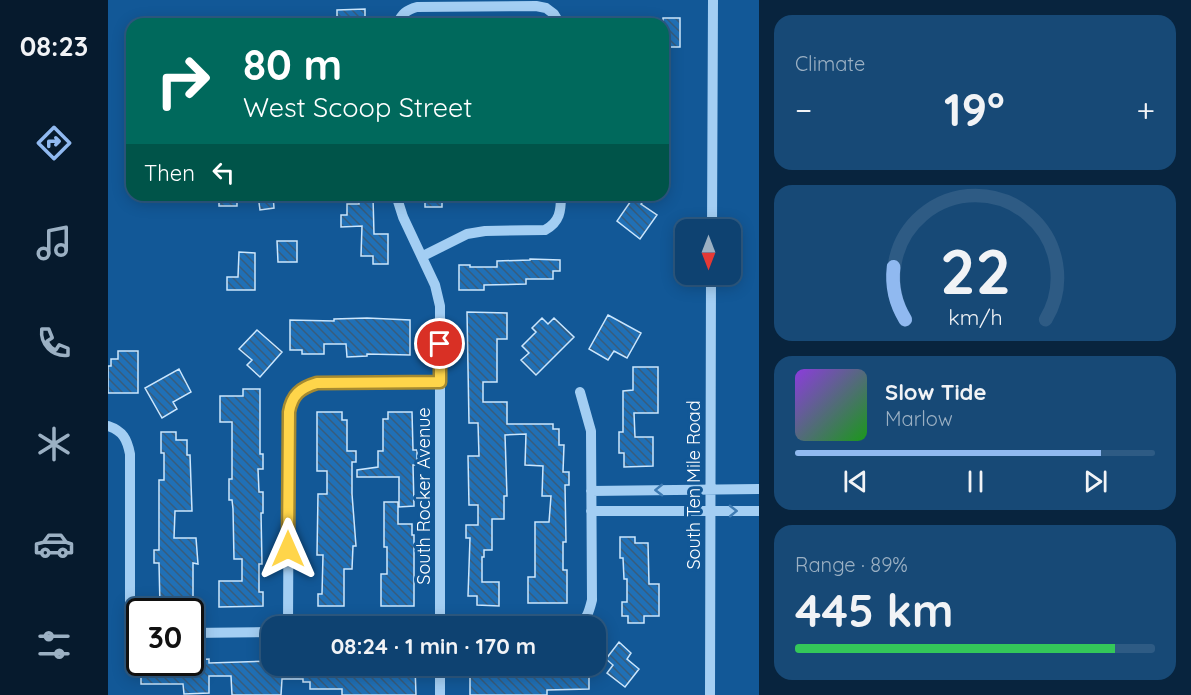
<!DOCTYPE html>
<meta charset="utf-8">
<style>
body{margin:0;font-family:Quicksand,sans-serif;background:#174976;color:#f1f3f6;height:100vh;display:flex;flex-direction:column;font-size:22px;white-space:nowrap}
*{box-sizing:border-box;margin:0}
p{font-size:20px;color:#9bb0c3}
.icon{flex:none;width:33px;height:33px;fill:none;stroke:currentColor;stroke-width:2;stroke-linecap:round;stroke-linejoin:round}
.map{position:relative;flex:1;overflow:hidden}
.details{display:flex;flex-direction:column;gap:15px;padding:15px;background:#08243e;width:432px}
.details>*{flex:none}
.banner{position:absolute;left:18px;top:18px;width:543px;height:183px;border-radius:18px;box-shadow:0 3px 15px #0003,0 0 0 2px #2e5b84;background:#00695c;color:#fff;overflow:hidden}
.needle{width:39px;rotate:180deg}
.tools{position:absolute;left:567px;top:219px;display:grid;gap:12px}
.tools a{display:grid;place-items:center;width:66px;height:66px;border-radius:12px;background:#0e4271;box-shadow:0 3px 15px #0003,0 0 0 2px #2e5b84;font-size:30px}
.speed{position:absolute;left:18px;top:598px;display:flex;gap:12px;font-size:30px;font-weight:700;text-align:center}
.speed>*{display:grid;place-content:center;width:78px;height:78px;border-radius:50%;background:#0e4271;box-shadow:0 3px 15px #0003,0 0 0 2px #2e5b84;line-height:1}
.speed .limit{border:3px solid #111;border-radius:9px;background:#fff;color:#111}
.pin{position:absolute;display:grid;place-items:center;width:51px;height:51px;color:#fff;margin:-26px;border:3px solid #fff;border-radius:50%;box-shadow:0 2px 6px #0007}
.me{position:absolute;width:66px;margin:-33px;rotate:0deg;stroke-linejoin:round;filter:drop-shadow(0 0 4px #0008)}
.turn{display:flex;align-items:center;gap:21px;height:126px;padding:0 18px;font-size:27px}
.turn .icon{width:78px;height:78px;stroke-width:2.5}
.turn b{display:block;font-size:42px;line-height:51px}
.then{display:flex;align-items:center;height:57px;padding:0 18px;background:#0003;gap:12px;font-size:22px}
.big{font-size:45px;font-weight:700;line-height:1.1}
.details .card{flex:1;display:flex;flex-direction:column;justify-content:center;gap:9px;min-width:0;padding:0 21px;border-radius:18px;background:#174976}
.details .dial{align-items:center;gap:0}
.dial svg{height:156px;overflow:visible;fill:none;stroke:#2e5b84;stroke-width:7;stroke-linecap:round;text-anchor:middle}
.dial text{fill:#f1f3f6;stroke:none}
.song{display:flex;align-items:center;gap:18px}
.cover{width:72px;height:72px;border-radius:9px;background:linear-gradient(135deg,hsl(270 70% 55%),hsl(120 70% 35%))}
.played{height:6px;border-radius:3px;background:linear-gradient(90deg,#90b9f0 85%,#2e5b84 85%)}
.keys{display:flex;justify-content:space-around;direction:ltr}
.heat{display:flex;justify-content:space-between;align-items:center;font-size:33px;direction:ltr}
.charge{height:9px;border-radius:4px;background:linear-gradient(90deg,#34c759 89%,#2e5b84 0)}
.trip{position:absolute;left:153px;top:616px;width:345px;height:60px;border-radius:18px;background:#0e4271;box-shadow:0 3px 15px #0003,0 0 0 2px #2e5b84;font-weight:700;line-height:60px;text-align:center}
main{display:flex;flex:1;min-height:0}
.menu{display:flex;flex-direction:column;width:108px;justify-content:space-around;align-items:center;background:#061a2d;color:#9bb0c3}
.menu .icon{width:42px;height:42px}
.menu .active{color:#90b9f0}
.menu b{font-size:27px;color:#f1f3f6}
.map>svg:first-child{display:block}
.building{fill:url(#building-back-hatch);stroke:#cbe6fd;stroke-width:1.5}
.lines{fill:none;stroke-linecap:round;stroke-linejoin:round}
.minor{stroke:#a3cef3;stroke-width:10}
.oneway{stroke:#3e7bb3}
.route-casing{stroke:#a68a30;stroke-width:15}
.route{stroke:#ffd54a;stroke-width:10}
.labels{text-anchor:middle;dominant-baseline:central;stroke-width:6;stroke-linejoin:round;paint-order:stroke}
.street-label{font-size:18px;fill:#fff;stroke:#125897}
</style>
<main>
<nav class="menu">
<b>08:23</b>
<svg class="icon active" aria-label="directions" viewBox="0 0 24 24"><path d="M12 3l9 9-9 9-9-9zM9 14v-3h6M13 9l2 2-2 2"/></svg>
<svg class="icon" aria-label="music" viewBox="0 0 24 24"><path d="M9 18V5l10-2v13"/><circle cx="6" cy="18" r="3"/><circle cx="16" cy="16" r="3"/></svg>
<svg class="icon" aria-label="phone" viewBox="0 0 24 24"><path d="M5 4h4l2 5-3 2q2 4 5 5l2-3 5 2v4C11 20 4 13 5 4z"/></svg>
<svg class="icon" aria-label="climate" viewBox="0 0 24 24"><path d="M12 3v18M4 7l16 10M4 17L20 7"/></svg>
<svg class="icon" aria-label="car" viewBox="0 0 24 24"><path d="M5 17H2v-5l4-1 3-4h7l3 4 3 1v5h-3M9 17h6M6 11h13"/><circle cx="7" cy="17" r="2"/><circle cx="17" cy="17" r="2"/></svg>
<svg class="icon" aria-label="filters" viewBox="0 0 24 24"><path d="M4 7h16M4 17h16"/><circle cx="9" cy="7" r="2"/><circle cx="15" cy="17" r="2"/></svg>
</nav>
<div class="map">
<svg width="651" height="695" viewBox="0 0 651 695">
<defs>
<pattern id="building-back-hatch" width="6" height="6" patternUnits="userSpaceOnUse" patternTransform="scale(1.5)"><rect width="6" height="6" fill="#2070b6"/><path d="M-1 5l2 2M0 0l6 6M5-1l2 2" fill="none" stroke="#385c7c"/></pattern>
</defs>
<rect width="100%" height="100%" fill="#125897"/>
<path class="building" d="M257 9V24H229V10Z
M555 18H572V47H555Z
M111 195H129V206H111Z
M150 195H165L166 208 152 210Z
M317 195H334V207H317Z
M527 195H541L533 204 549 215 532 239 509 221Z
M251 197H265L266 234H280V264H265V256H253L254 226 233 227V215H239V204H251Z
M169 241H189V262H170Z
M131 252 147 253V290H119V277H130Z
M422 259 452 260V271H445V279H418V284L376 285V290H351V265H362V267H389V261L422 260Z
M359 312 399 313V339H389V382H375V402H399V424H445V429H451V445H456L455 472H461V485H457L458 542H455V570H459V603H420V577H427V522H441L443 496H434L435 466 417 465 418 434 397 435 399 496H396V519H384V550H376V557H374V582H391V606L369 605V596H360L362 538H358V525H370V505H361L360 456H371L370 423H361Z
M500 315 533 333 519 358 506 351 500 360 481 349Z
M259 318 302 320V355L259 354V356L239 357 238 344H216V354H194V350H182V320L226 321V319Z
M434 318 440 324 446 318 466 337 428 375 413 360 421 353 414 346 428 332 424 328Z
M149 330 174 352 152 377 139 365 144 360 131 349Z
M10 351H30V393H0V366H3V359H10Z
M525 367H550V413H526L527 437H545V466L516 467V453H511V432H515V391L525 390Z
M71 369 83 392 65 402 69 409 54 418 37 388Z
M135 389H152V454H155V469H150L151 492H155V513H153L154 564H151V592H155V606L111 607V581H134V559H126L125 509 124 500H121V479H124V422H112V396H135Z
M209 412H234V420H239V451H248V462H244V494L248 546H245L244 569H236V606H210V594H214L215 555H209L210 494H219V471H209Z
M280 412H304L305 450H309V465H305L306 506 291 507V477H249V470L270 467V451H275V419H280Z
M53 432H68V440H79V455H82L84 511H67L66 538H88L90 564 85 563V607H52L51 563H46V550H51V480H56V453H53Z
M276 502H290V524H304V535H306V606H273V574H279V547H276Z
M512 537H527V543H540L541 584H551V616H536V623H520V616H514V602H519V579H516L515 558H512Z
M511 642 523 653 519 659 531 669 517 687 499 673 505 665 498 659Z
M101 659V663L164 661V666H307L308 695H234V689H202V682H195V679H174L173 695H124L123 676H101V693L76 694 75 684H33V676H25V663H82V660Z
M362 666H439V668L481 666V689L439 690V695H362Z"/>
<g class="lines">
<path class="minor" d="M289 24C294 14 298 10 309 7L428 6 438 8 446 14 452 24
M288 195 295 217 327 285 332 306V627
M604 230 605 0
M315 256 359 234 377 231 437 230C452 222 453 211 453 195
M0 426C15 431 19 439 22 454V608L26 617 32 626
M483 491 651 489
M483 511H651
M180 627 181 412C185 395 192 388 209 383L332 382
M468 627C479 620 481 612 484 600L483 431 472 392
M82 633 164 632
M332 666V695
M602 695 603 274"/>
</g>
<defs><path id="oneway-chevron" d="M-2-3.5L2.5 0L-2 3.5" fill="none" stroke-width="1.6" stroke-linecap="round" stroke-linejoin="round" transform="scale(1.5)"/></defs>
<g class="oneway">
<use href="#oneway-chevron" transform="translate(551 490) rotate(179)"/>
<use href="#oneway-chevron" transform="translate(625 511) rotate(-1)"/>
</g>
<g class="lines">
<defs>
<path id="route" d="M180 549 181 412C184 395 192 388 209 383L332 382V344"/>
</defs>
<use href="#route" class="route-casing"/>
<use href="#route" class="route"/>
</g>
<g class="labels">
<g class="street-label">
<text transform="translate(585 485) rotate(-90)">South Ten Mile Road</text>
<text transform="translate(315 496) rotate(-90)">South Rocker Avenue</text>
</g>
</g>
</svg>
<div class="tools">
<a><svg class="needle" viewBox="-14 -14 28 28"><path d="M0-13l5 13h-10z" fill="#e53935"/><path d="M0 13l5-13h-10z" fill="#9bb0c3"/></svg></a>
</div>
<div class="speed"><div class="limit">30</div></div>
<div class="pin" style="left:332px;top:344px;background:#d93025"><svg class="icon" aria-label="arrive" viewBox="0 0 24 24"><path d="M6 21V4h12l-3 4 3 4H6"/></svg></div>
<svg class="me" style="left:180px;top:549px" viewBox="-20 -20 40 40"><path d="M0-17L14 15 0 8-14 15z" fill="#ffd54a" stroke="#fff" stroke-width="4"/></svg>
<div class="trip">08:24 · 1 min · 170 m</div>
<div class="banner">
<div class="turn"><svg class="icon" aria-label="right" viewBox="0 0 24 24"><path d="M7 20v-9h11M14 6l5 5-5 5"/></svg><div><b>80 m</b>West Scoop Street</div></div>
<div class="then">Then<svg class="icon" aria-label="left" viewBox="0 0 24 24"><path d="M17 20v-9H6M10 6l-5 5 5 5"/></svg></div>
</div>
</div>
<section class="details">
<div class="card"><p>Climate</p>
<div class="heat"><a>−</a><b class="big">19°</b><a>+</a></div>
</div>
<div class="card dial"><svg viewBox="0 0 100 80">
<path d="M14 69A42 42 0 1 1 86 69"/>
<path d="M14 69A42 42 0 0 1 8 42" stroke="#90b9f0"/>
<text x="50" y="56" font-size="32" font-weight="700">22</text>
<text x="50" y="72" font-size="11">km/h</text>
</svg></div>
<div class="card">
<div class="song"><i class="cover"></i><div><b>Slow Tide</b><p>Marlow</p></div></div>
<div class="played"></div>
<div class="keys"><svg class="icon" aria-label="previous" viewBox="0 0 24 24"><path d="M18 5L8 12l10 7zM5 5v14"/></svg><svg class="icon" aria-label="pause" viewBox="0 0 24 24"><path d="M8 5v14M16 5v14"/></svg><svg class="icon" aria-label="next" viewBox="0 0 24 24"><path d="M6 5l10 7-10 7zM19 5v14"/></svg></div>
</div>
<div class="card"><p>Range · 89%</p><b class="big">445 km</b><div class="charge"></div></div>
</section>
</main>
